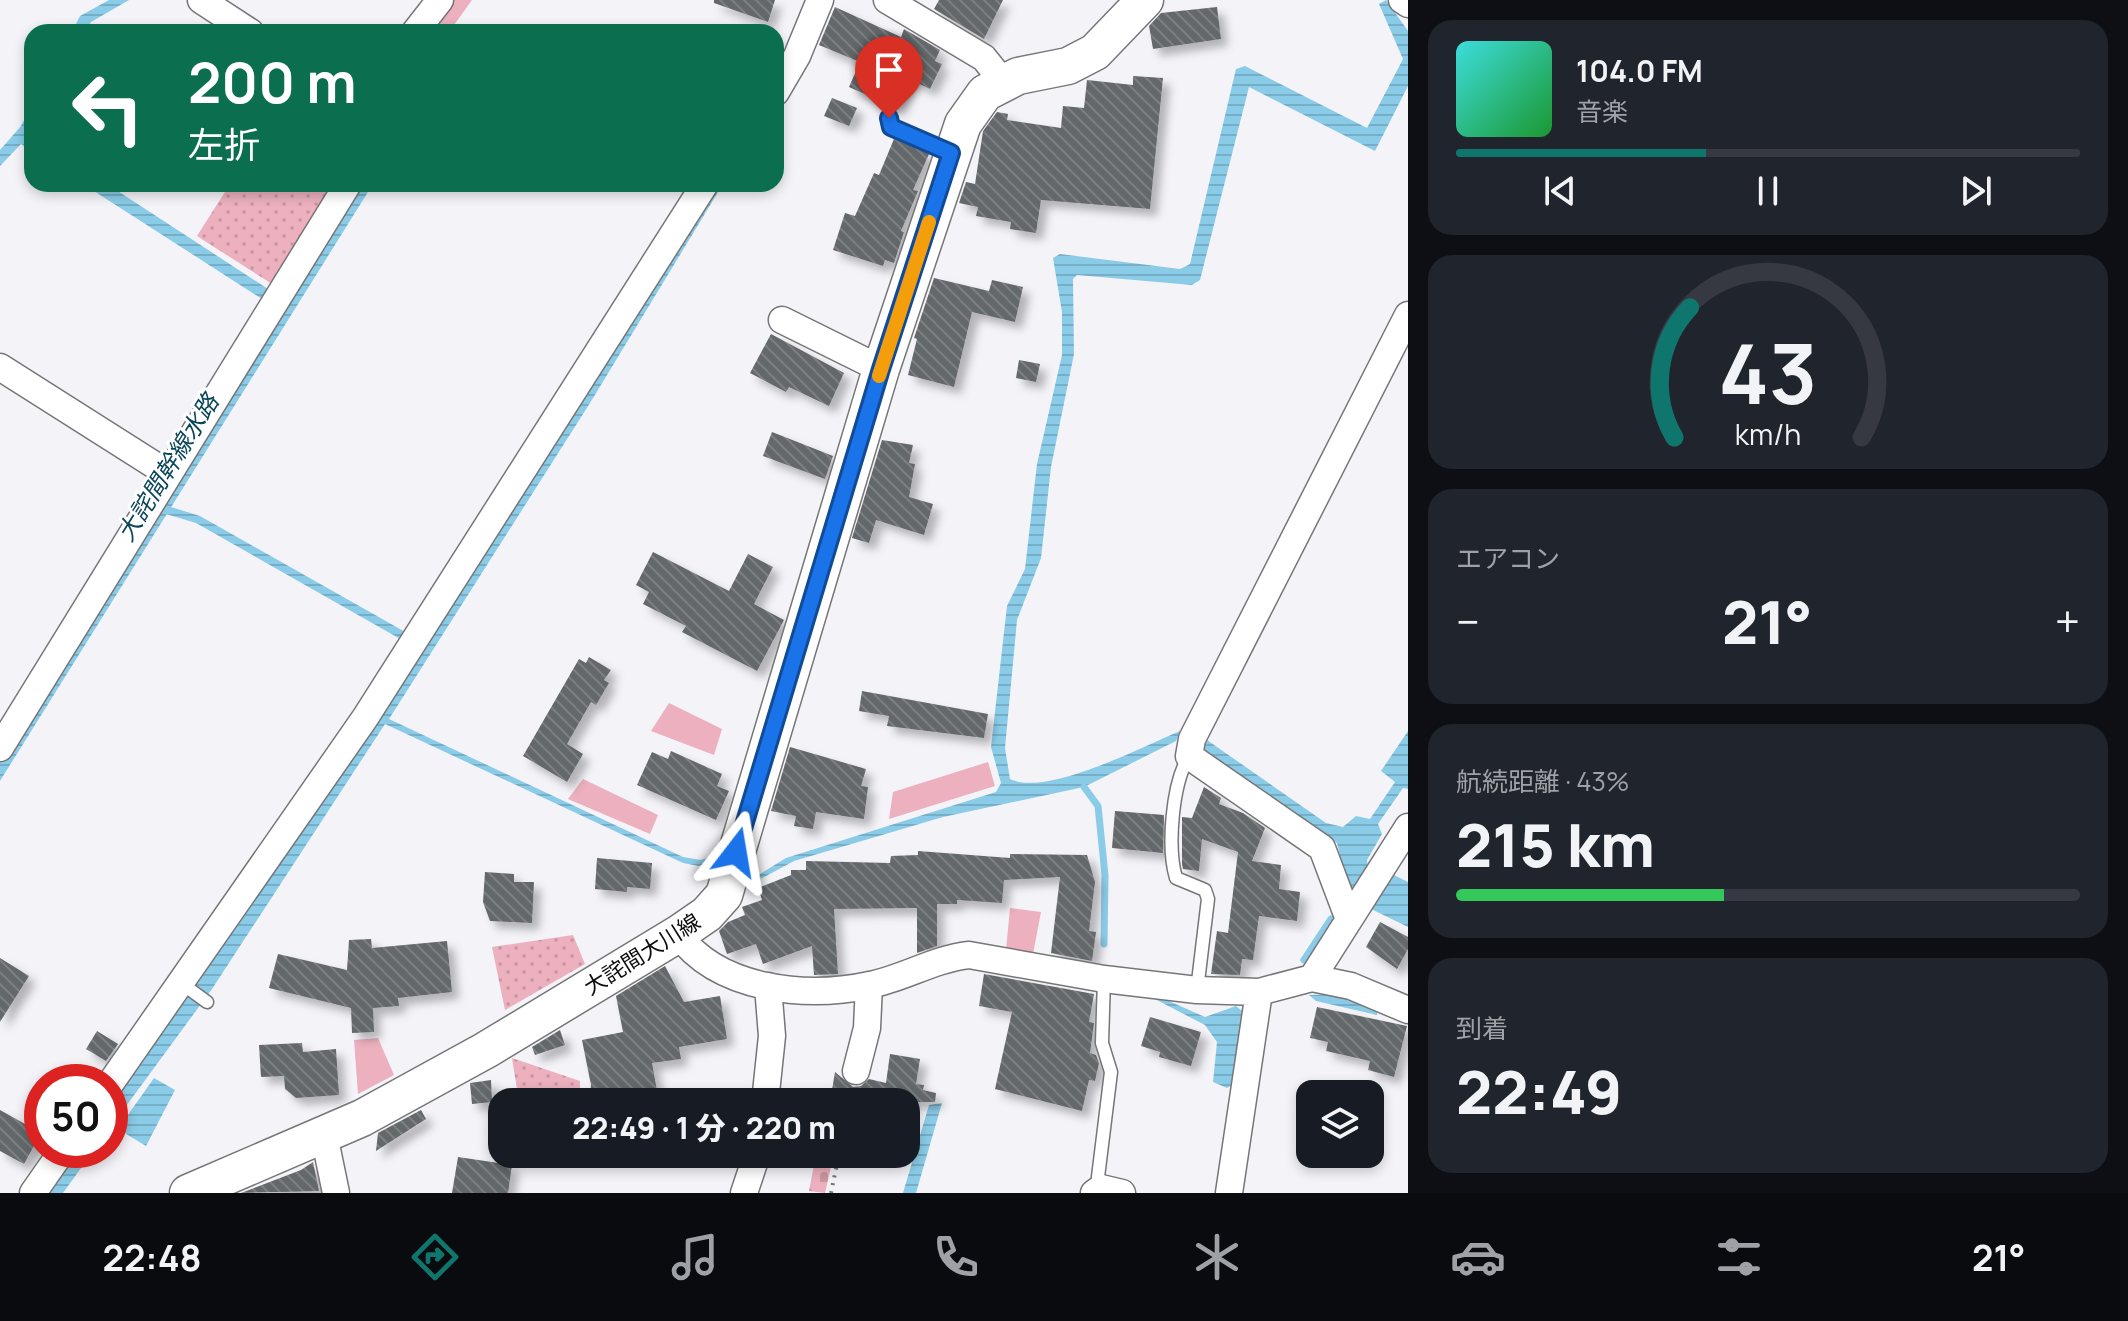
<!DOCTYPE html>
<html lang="ja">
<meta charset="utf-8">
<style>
body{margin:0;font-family:Manrope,"Noto Sans JP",sans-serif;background:#20242c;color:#f1f3f6;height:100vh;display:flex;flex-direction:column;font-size:30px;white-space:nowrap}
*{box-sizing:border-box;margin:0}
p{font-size:26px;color:#9ea1a6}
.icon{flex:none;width:44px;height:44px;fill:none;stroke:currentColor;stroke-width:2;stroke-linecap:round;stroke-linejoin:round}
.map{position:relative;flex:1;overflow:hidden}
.panel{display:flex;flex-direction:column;gap:20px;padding:20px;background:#0d0f14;width:720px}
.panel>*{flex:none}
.hud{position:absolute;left:24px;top:24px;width:760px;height:168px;border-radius:24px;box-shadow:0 4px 12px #0003;background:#0b6e4f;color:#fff;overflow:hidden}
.buttons{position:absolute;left:1296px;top:1080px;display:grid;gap:16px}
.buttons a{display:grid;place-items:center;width:88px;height:88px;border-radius:16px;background:#171b24;box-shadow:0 4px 12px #0003;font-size:40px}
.speed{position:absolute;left:24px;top:1064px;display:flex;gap:16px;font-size:40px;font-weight:700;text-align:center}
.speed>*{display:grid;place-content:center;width:104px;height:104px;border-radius:50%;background:#171b24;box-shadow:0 4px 12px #0003;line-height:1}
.speed .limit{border:12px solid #d22;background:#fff;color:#111}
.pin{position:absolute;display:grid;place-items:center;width:68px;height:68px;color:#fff;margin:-82px -34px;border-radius:50% 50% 50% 0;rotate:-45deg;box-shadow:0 0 8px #0007}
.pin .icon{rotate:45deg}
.me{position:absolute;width:88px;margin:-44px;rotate:14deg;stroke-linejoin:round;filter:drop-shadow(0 0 6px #0008)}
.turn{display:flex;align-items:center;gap:28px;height:168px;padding:0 32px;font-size:36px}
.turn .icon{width:104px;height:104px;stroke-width:2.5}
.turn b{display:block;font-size:56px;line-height:68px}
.big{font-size:60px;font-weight:800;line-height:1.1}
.panel .widget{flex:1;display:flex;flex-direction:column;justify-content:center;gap:12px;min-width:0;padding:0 28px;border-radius:24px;background:#20242c}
.panel .dial{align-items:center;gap:0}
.dial svg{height:208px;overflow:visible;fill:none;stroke:#363941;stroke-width:7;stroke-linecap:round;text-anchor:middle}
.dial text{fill:#f1f3f6;stroke:none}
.song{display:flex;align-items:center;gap:24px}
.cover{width:96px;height:96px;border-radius:12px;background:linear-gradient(135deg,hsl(180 70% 55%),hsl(130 70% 35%))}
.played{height:8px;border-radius:4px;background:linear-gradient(90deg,#0f766e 40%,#363941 40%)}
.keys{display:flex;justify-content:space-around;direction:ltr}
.heat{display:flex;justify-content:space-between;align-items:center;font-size:44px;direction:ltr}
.charge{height:12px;border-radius:6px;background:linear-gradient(90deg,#34c759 43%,#363941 0)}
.trip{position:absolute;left:488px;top:1088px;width:432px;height:80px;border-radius:24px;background:#171b24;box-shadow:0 4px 12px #0003;font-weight:800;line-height:80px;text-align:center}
.menu{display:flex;height:128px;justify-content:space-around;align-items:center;background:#090b0e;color:#9ea1a6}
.menu .icon{width:56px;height:56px}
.menu .on{color:#0f766e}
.menu b{font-size:36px;color:#f1f3f6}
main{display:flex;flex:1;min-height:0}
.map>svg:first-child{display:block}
.grass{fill:url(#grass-dots)}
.cemetery{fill:url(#cemetery-stones)}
.garden{fill:#ecb0be}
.water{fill:url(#water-rules)}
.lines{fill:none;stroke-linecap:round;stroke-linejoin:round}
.stream{stroke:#8acce8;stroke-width:7}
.building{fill:url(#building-back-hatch);filter:url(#shadow)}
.service-casing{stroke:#767679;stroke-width:15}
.minor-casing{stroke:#767679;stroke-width:29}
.secondary-casing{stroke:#767679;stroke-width:39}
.path{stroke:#77767a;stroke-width:4;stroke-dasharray:2 6;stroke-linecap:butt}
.service{stroke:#fff;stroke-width:12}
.minor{stroke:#fff;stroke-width:26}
.secondary{stroke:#fff;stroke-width:36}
.route-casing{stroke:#114b97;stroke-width:20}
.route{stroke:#1a73e8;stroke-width:14}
.slow{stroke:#f59e0b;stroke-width:14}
.labels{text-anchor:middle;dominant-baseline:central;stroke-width:6;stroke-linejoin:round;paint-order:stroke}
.street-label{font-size:22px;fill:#0d0c0e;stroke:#fff}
.water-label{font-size:24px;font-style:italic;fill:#0a4559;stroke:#fff}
</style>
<main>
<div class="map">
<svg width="1408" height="1193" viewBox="0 0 1408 1193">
<defs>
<pattern id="grass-dots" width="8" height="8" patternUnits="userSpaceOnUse" patternTransform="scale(2)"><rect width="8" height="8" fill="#ecb0be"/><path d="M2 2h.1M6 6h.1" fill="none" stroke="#c996a2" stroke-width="1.8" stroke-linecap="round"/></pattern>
<pattern id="cemetery-stones" width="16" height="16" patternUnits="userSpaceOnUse" patternTransform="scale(2)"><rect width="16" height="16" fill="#ecb0be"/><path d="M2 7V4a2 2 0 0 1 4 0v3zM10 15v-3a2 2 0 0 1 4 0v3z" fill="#c996a2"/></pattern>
<pattern id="water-rules" width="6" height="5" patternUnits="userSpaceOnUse" patternTransform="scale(2)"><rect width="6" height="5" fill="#8acce8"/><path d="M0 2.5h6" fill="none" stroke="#76aec6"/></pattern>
<pattern id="building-back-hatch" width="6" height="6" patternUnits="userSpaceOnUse" patternTransform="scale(2)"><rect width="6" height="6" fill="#64676a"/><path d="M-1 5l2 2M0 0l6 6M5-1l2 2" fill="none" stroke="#7d7f81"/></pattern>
<filter id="shadow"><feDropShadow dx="7" dy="7" stdDeviation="4" flood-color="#0004"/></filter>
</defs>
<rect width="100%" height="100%" fill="#f4f3f8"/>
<path class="grass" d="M230 184H338L275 286 197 236Z
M573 935 585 964 505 1010 492 947Z
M512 1058 580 1081V1102H519Z
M528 1154H580L579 1168 530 1163Z"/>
<path class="cemetery" d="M816 1154H834L825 1193 809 1191Z"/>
<path class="garden" d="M452 0H472L449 32H429Z
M669 703 722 729 714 755 651 731Z
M988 762 995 786 889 819 893 792Z
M583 779 658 815 650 834 568 799Z
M1010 908 1041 912 1033 954 1006 950Z
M378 1038 394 1075 358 1094 354 1040Z"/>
<path class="water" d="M109 0H129L91 22 85 32H72L80 16Z
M1386 0 1408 31V86L1375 151 1249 87 1200 280 1192 285 1077 275 1073 279 1074 354 1051 467 1041 558 1017 620 1005 748 1010 779C1046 797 1142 747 1180 731L1176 741 1084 787 943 817 794 861 753 883 752 879 786 858 996 792 1001 783 991 747 1007 606 1025 569 1037 464 1062 355V312L1053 258 1060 254 1180 269 1190 264 1236 69 1245 66 1367 128 1403 59 1379 4Z
M32 105V151L21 144 0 166V150L21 126Z
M83 184H107L268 289 262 299Z
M363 184H373L0 781V763L161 498Z
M716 184H723L590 403 389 719 683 857 701 860 713 856 720 840 724 842 720 857 699 866 683 863 385 724 212 989 110 1128V1101L372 729Z
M171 507 200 516 407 633 402 640 196 523 166 514Z
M1408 731V789L1403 788 1378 824 1382 834 1367 860 1368 869 1390 873 1408 882V927L1367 907 1372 899 1347 886 1337 843 1203 751 1207 740 1326 823 1343 827 1356 816 1370 819 1395 782 1381 771Z
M1342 994 1378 1008 1377 1015 1316 1001 1309 995Z
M1147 995 1162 998 1205 1017 1236 1006 1246 1014 1237 1082 1227 1088 1213 1082 1217 1042 1205 1025Z
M154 1078 175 1090 146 1146 118 1129Z
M942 1103 916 1193H903L929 1105Z
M75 1150H94L63 1193H45Z"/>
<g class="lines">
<path class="stream" d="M1084 787 1098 806 1105 875 1104 944
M1304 960 1331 919"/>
</g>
<path class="building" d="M714 0H775L768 22 714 3Z
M939 0H1003L984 39 934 9Z
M835 7 901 37 904 29 940 50 935 61 942 64 930 89 911 80 898 109 849 87 860 62 819 45Z
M1217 7 1221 39 1153 49 1149 26 1161 13Z
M1133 76 1163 78 1150 209 1041 200 1036 233 1010 229 1011 222 976 216 978 207 959 203 966 182 975 184 983 131 997 112 1008 114 1007 120 1061 128 1063 106 1084 108 1087 80 1133 85Z
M832 98 857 108 849 126 824 116Z
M894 139 929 154 913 190 918 191 901 231 904 232 894 263 885 260 883 266 833 250 845 213 855 216 874 173 879 175Z
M934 278 989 291 992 280 1023 287 1015 322 972 312 954 387 908 375 917 339 914 338Z
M771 334 844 373 829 406 789 387 786 392 750 373Z
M1019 360 1040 364 1036 382 1016 378Z
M772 432 833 456 825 479 763 456Z
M882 440 913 445 909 463 915 464 909 497 933 504 924 535 876 520 869 543 852 538Z
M653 552 729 591 748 554 773 567 754 604 784 620 757 671 682 632 686 626 643 604 649 592 636 585Z
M589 657 611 670 604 680 609 683 596 705 591 702 567 744 583 754 567 782 523 756 579 659 586 663Z
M862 691 988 714 984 738 887 726 889 716 859 711Z
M790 747 866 769 861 786 868 787 864 819 816 812 813 829 794 826 796 816 771 811Z
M671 751 722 774 717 786 729 791 716 820 637 785 652 752 668 759Z
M1204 787 1221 798 1219 804 1243 813 1265 828 1252 861 1281 865 1279 889 1300 892 1297 921 1259 916 1253 960 1242 959 1240 975 1211 974 1217 931 1228 933 1238 852 1202 839 1199 871 1183 869 1182 864V817L1192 818Z
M1115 811 1164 815 1163 853 1112 848Z
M918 851 1010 858V854L1087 855 1095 882 1089 931 1096 932 1092 961 1051 953 1060 877 1004 880 1002 903 957 900V904H937V946L917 953V908L834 909 838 974 814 975 812 946 763 964 756 944 727 954 719 931 728 922 745 915 742 907 762 900 758 888 791 875V870H806V861L890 863 891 856 918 855Z
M597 858 652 863 650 889 627 887V892L595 889Z
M485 872 514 874V882H534L532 923 490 921 483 902Z
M1380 922 1408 937V949L1397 969 1366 947Z
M371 939 372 948 447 941 452 992 398 998 399 1006 373 1008 374 1032 352 1033 351 1008 269 988 278 954 347 970 349 940Z
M0 958 29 976 0 1022Z
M665 966 684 1002 720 996 727 1039 679 1047 681 1059 652 1063 659 1102H590L591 1085 582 1040 623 1032 616 996Z
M984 974 1094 994 1089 1022 1094 1023 1090 1053 1096 1055 1099 1063 1095 1081 1089 1080 1082 1111 995 1089 1012 1012 979 1006Z
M1317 1007 1407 1026 1394 1077 1368 1070 1370 1061 1326 1051 1328 1042 1310 1038Z
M1150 1017 1201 1032 1191 1066 1159 1057 1160 1052 1141 1046Z
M560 1030 565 1045 535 1055 532 1047Z
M97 1031 118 1044 106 1061 86 1049Z
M302 1043 303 1052 336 1049 339 1095 296 1098 285 1089 284 1076 261 1077 259 1045Z
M890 1054 920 1059 916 1084 924 1085 923 1090 936 1093 935 1102H830L835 1072 853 1087 861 1086 869 1079 886 1083Z
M491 1080 492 1102 472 1104 470 1083Z
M0 1110 41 1133 24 1164 0 1151Z
M421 1110 426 1119 376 1151 378 1133Z
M458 1157 512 1165 508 1193H452Z
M313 1162 319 1191 241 1193 301 1170Z"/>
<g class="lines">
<defs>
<path id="service" d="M889 118 891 127 949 152
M1189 756C1172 784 1167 847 1176 878L1205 890 1208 899 1197 990
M181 983 207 1002
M1101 1188 1098 1177 1111 1072 1102 1043 1104 979"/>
<path id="minor" d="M201 0 250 32
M887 0 984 58 1004 83
M1402 0 1408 4
M415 32 440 0
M776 92 797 56 820 0
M782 320 881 369
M0 367 167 473
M0 748 348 184
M1348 917 1322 848 1189 756 1192 739 1408 315
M678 934C718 990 806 999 870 985 904 978 934 959 969 955L1104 979 1197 990 1259 992 1312 978 1351 986 1408 1010
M1312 978 1408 827
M856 1071 867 1028 869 985
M110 1084 365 718 705 184
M765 1102 772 1036 768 986
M324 1135 336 1193
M33 1193 63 1150
M744 1193 757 1154
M1094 1193 1101 1188 1122 1193
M1229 1193 1259 992"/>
<path id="secondary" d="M188 1193 362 1118 486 1050 678 934 707 914 724 895 881 369 963 124 985 93 1018 76 1068 66 1095 52 1145 0"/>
</defs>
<use href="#service" class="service-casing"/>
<use href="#minor" class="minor-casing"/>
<use href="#secondary" class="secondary-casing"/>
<path class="path" d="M850 1102 852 1093
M831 1193 839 1154"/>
<use href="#service" class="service"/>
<use href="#minor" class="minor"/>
<use href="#secondary" class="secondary"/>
</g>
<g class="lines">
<defs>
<path id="route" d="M736 852 881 369 951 153 891 127 889 118"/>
</defs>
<use href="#route" class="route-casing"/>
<use href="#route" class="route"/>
<path class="slow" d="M879 376 929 222"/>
</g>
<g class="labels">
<g class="street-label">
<text transform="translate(642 954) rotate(-32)">大詫間大川線</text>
</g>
<g class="water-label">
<text transform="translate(167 467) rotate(-58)">大詫間幹線水路</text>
</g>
</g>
</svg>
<div class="buttons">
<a><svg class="icon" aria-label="layers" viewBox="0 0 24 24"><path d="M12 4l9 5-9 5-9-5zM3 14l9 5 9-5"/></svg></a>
</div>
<div class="speed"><div class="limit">50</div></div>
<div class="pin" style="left:889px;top:118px;background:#d93025"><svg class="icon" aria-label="arrive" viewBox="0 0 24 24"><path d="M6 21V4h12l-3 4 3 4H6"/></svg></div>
<svg class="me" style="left:736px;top:852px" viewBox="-20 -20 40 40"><path d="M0-17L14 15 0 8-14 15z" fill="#1a73e8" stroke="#fff" stroke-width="4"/></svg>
<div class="trip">22:49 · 1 分 · 220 m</div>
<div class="hud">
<div class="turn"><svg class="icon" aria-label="left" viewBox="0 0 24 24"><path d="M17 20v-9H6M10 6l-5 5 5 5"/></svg><div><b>200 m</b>左折</div></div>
</div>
</div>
<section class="panel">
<div class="widget">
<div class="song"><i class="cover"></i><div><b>104.0 FM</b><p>音楽</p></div></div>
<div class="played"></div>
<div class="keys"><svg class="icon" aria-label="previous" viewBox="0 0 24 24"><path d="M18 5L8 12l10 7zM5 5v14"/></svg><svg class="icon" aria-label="pause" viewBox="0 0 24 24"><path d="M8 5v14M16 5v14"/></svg><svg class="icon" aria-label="next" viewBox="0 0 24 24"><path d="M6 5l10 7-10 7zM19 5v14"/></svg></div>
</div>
<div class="widget dial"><svg viewBox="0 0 100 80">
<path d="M14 69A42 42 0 1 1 86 69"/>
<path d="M14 69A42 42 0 0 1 20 19" stroke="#0f766e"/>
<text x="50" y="56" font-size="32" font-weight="700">43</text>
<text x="50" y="72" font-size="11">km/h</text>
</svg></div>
<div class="widget"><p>エアコン</p>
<div class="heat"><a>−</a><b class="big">21°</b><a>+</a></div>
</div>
<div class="widget"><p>航続距離 · 43%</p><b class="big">215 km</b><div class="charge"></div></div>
<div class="widget"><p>到着</p><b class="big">22:49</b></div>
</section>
</main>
<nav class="menu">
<b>22:48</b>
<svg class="icon on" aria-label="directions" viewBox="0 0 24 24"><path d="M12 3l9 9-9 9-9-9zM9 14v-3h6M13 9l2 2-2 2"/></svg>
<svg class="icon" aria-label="music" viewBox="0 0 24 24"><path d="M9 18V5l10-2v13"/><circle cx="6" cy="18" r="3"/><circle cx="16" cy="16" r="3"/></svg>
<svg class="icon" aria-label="phone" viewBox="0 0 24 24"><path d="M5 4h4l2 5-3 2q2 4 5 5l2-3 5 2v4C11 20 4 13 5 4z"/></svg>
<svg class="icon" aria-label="climate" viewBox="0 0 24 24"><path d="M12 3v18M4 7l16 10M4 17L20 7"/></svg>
<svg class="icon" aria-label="car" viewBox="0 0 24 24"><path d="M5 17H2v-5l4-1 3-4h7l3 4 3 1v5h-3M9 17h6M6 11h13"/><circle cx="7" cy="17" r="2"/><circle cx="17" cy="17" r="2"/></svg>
<svg class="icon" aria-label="filters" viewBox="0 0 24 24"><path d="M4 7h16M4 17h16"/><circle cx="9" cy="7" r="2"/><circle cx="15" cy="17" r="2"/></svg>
<b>21°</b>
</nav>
